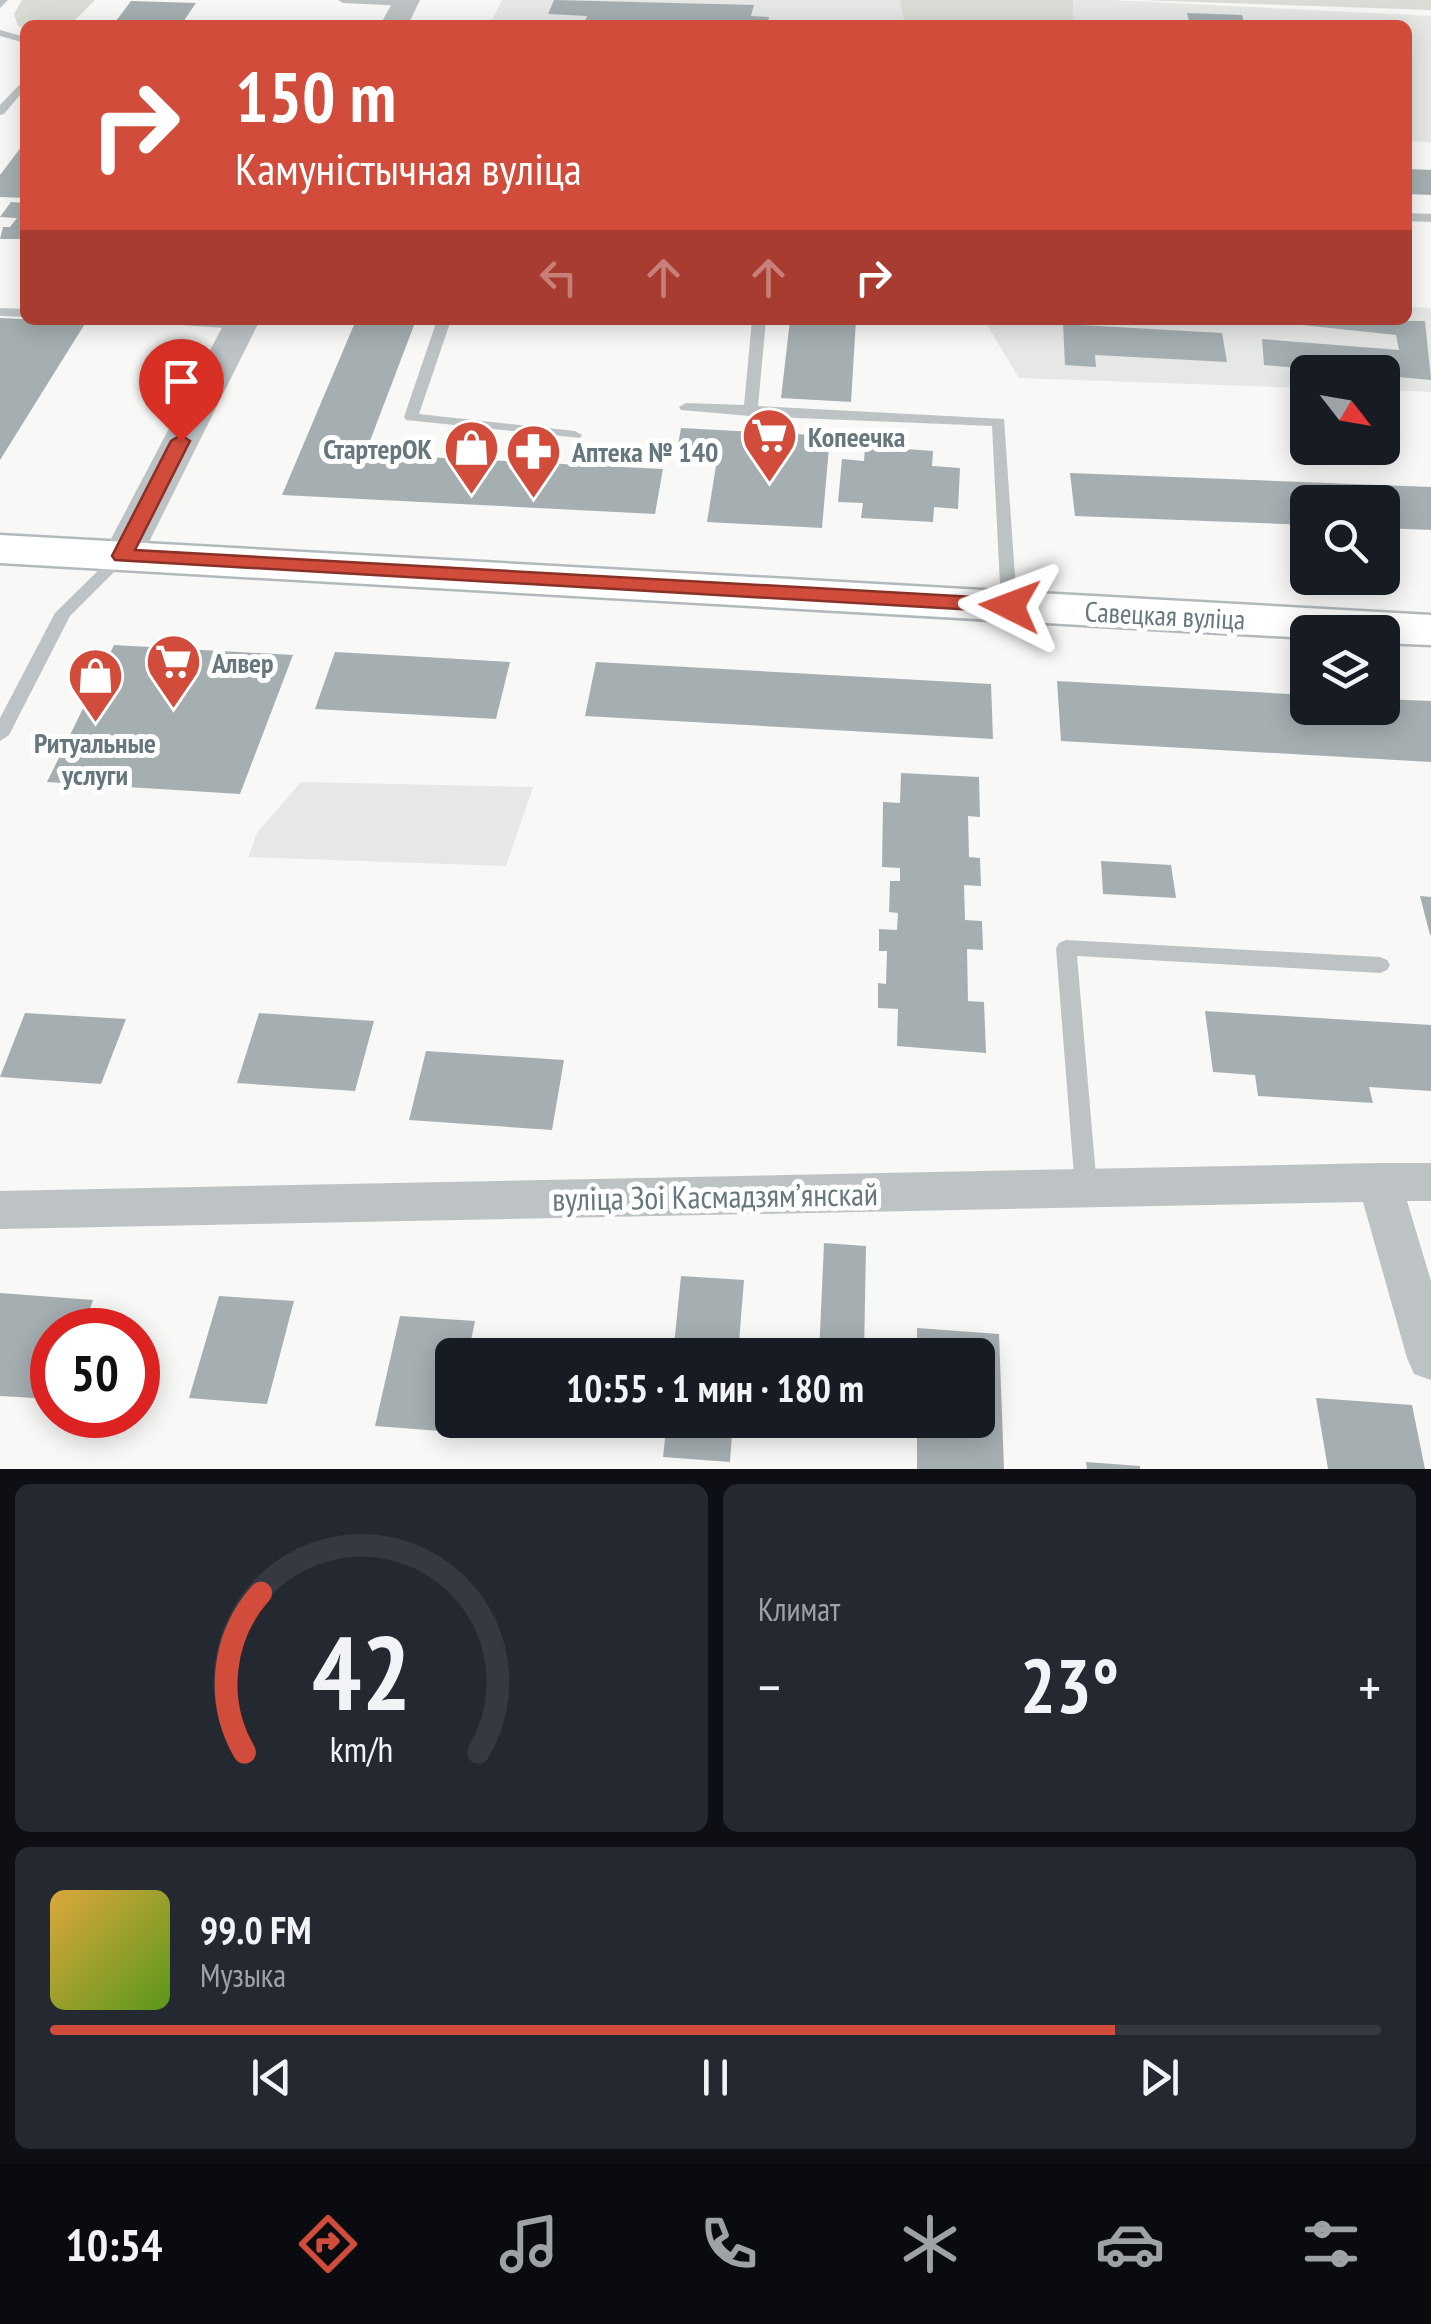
<!DOCTYPE html>
<html lang="ru">
<meta charset="utf-8">
<style>
body{margin:0;font-family:"PT Sans Narrow",sans-serif;background:#242831;color:#f1f3f6;height:100vh;display:flex;flex-direction:column;font-size:38px;white-space:nowrap}
*{box-sizing:border-box;margin:0}
p{font-size:32px;color:#9ea1a6}
.icon{flex:none;width:55px;height:55px;fill:none;stroke:currentColor;stroke-width:2;stroke-linecap:round;stroke-linejoin:round}
.map{position:relative;height:1469px;overflow:hidden}
.details{display:flex;flex-direction:column;gap:15px;padding:15px;background:#0d0f14;flex:1}
.details>*{flex:none}
.banner{position:absolute;left:20px;top:20px;width:1392px;height:305px;border-radius:15px;box-shadow:0 5px 25px #0003;background:#d24c3c;color:#fff;overflow:hidden}
.needle{width:65px;rotate:121deg}
.tools{position:absolute;left:1290px;top:355px;display:grid;gap:20px}
.tools a{display:grid;place-items:center;width:110px;height:110px;border-radius:15px;background:#171b24;box-shadow:0 5px 25px #0003;font-size:50px}
.speed{position:absolute;left:30px;top:1308px;display:flex;gap:20px;font-size:50px;font-weight:700;text-align:center}
.speed>*{display:grid;place-content:center;width:130px;height:130px;border-radius:50%;background:#171b24;box-shadow:0 5px 25px #0003;line-height:1}
.speed .limit{border:15px solid #d22;background:#fff;color:#111}
.pin{position:absolute;display:grid;place-items:center;width:85px;height:85px;color:#fff;margin:-102px -42px;border-radius:50% 50% 50% 0;rotate:-45deg;box-shadow:0 0 10px #0007}
.pin .icon{rotate:45deg}
.me{position:absolute;width:110px;margin:-55px;rotate:273deg;stroke-linejoin:round;filter:drop-shadow(0 0 8px #0008)}
.turn{display:flex;align-items:center;gap:35px;height:210px;padding:0 50px;font-size:45px}
.turn .icon{width:130px;height:130px;stroke-width:2.5}
.turn b{display:block;font-size:70px;line-height:85px}
.lanes{display:flex;align-items:center;height:95px;padding:0 50px;background:#0003;justify-content:center;gap:50px;direction:ltr}
.lanes .off{opacity:.35}
.big{font-size:75px;font-weight:800;line-height:1.1}
.details .card{flex:1;display:flex;flex-direction:column;justify-content:center;gap:15px;min-width:0;padding:0 35px;border-radius:15px;background:#242831}
.details .dial{align-items:center;gap:0}
.dial svg{height:260px;overflow:visible;fill:none;stroke:#363941;stroke-width:7;stroke-linecap:round;text-anchor:middle}
.dial text{fill:#f1f3f6;stroke:none}
.song{display:flex;align-items:center;gap:30px}
.cover{width:120px;height:120px;border-radius:15px;background:linear-gradient(135deg,hsl(40 70% 55%),hsl(90 70% 35%))}
.played{height:10px;border-radius:5px;background:linear-gradient(90deg,#d24c3c 80%,#363941 80%)}
.keys{display:flex;justify-content:space-around;direction:ltr}
.heat{display:flex;justify-content:space-between;align-items:center;font-size:55px;direction:ltr}
.details .tiles{flex:1;display:grid;gap:15px;grid-template-columns:1fr 1fr}
.card:last-child{grid-column:span 2}
.trip{position:absolute;left:435px;top:1338px;width:560px;height:100px;border-radius:15px;background:#171b24;box-shadow:0 5px 25px #0003;font-weight:800;line-height:100px;text-align:center}
.menu{display:flex;height:160px;justify-content:space-around;align-items:center;background:#090b0e;color:#9ea1a6}
.menu .icon{width:70px;height:70px}
.menu .current{color:#d24c3c}
.menu b{font-size:45px;color:#f1f3f6}
.map>svg:first-child{display:block}
.built{fill:#e6e8e6}
.green{fill:#d9ddd5}
.building{fill:#a5afb2}
.lines{fill:none;stroke-linecap:round;stroke-linejoin:round}
.secondary-casing{stroke:#b2b9bc;stroke-width:5}
.service{fill:#bdc3c5;fill-rule:evenodd}
.minor{fill:#bdc3c5;fill-rule:evenodd}
.tertiary{fill:#bdc3c5;fill-rule:evenodd}
.secondary{fill:#fff;fill-rule:evenodd}
.route{fill:#d24c3c;stroke:#883127;stroke-width:2.5}
.labels{text-anchor:middle;dominant-baseline:central;stroke-width:10;stroke-linejoin:round;paint-order:stroke}
.poi-label{font-size:28px;font-weight:bold;fill:#66777e;stroke:#fff;text-anchor:start}
.street-label{font-size:28px;fill:#66777e;stroke:#fff}
.near-street-label{font-size:32px;fill:#66777e;stroke:#fff}
</style>
<div class="map">
<svg width="1431" height="1469" viewBox="0 0 1431 1469">
<rect width="100%" height="100%" fill="#f8f8f6"/>
<path class="built" d="M502 0H1112L1431 16V142L1408 141V25H489Z
M1408 307 1431 308V392L1383 390 1382 372H1308L1307 388 1019 378 984 320H1408Z
M301 782 533 787 506 866 248 857 257 833Z"/>
<path class="green" d="M22 0H95L70 25 25 28 18 26 14 14Z
M900 0H1073V25H905Z
M1139 0H1431V10Z"/>
<path class="building" d="M554 0 754 5 751 16 769 17 767 25 585 22 587 16 548 14Z
M131 1 196 3 181 25H113Z
M1187 13 1242 15 1245 25H1190Z
M25 142V198L0 197V175Z
M1408 169 1431 170V195L1408 194Z
M11 202 25 203V239H0L3 227H10L17 218 0 217Z
M0 318 86 322 0 460Z
M356 320H416L365 454 663 469 655 514 282 495Z
M790 320H856L851 402 781 398Z
M1257 320 1425 321 1431 380 1264 365 1262 339 1399 350 1396 335Z
M1063 324 1222 333 1227 362 1095 355 1096 367 1065 365Z
M681 428 830 436 822 528 707 522 719 447 678 445Z
M865 446 933 451 932 466 960 468 958 509 934 507 933 522 861 518 863 503 838 502 842 459 864 461Z
M1070 473 1431 487V530L1382 528V502H1308V525L1075 516Z
M114 645 293 655 240 794 47 782Z
M335 652 425 657 510 662 496 719 315 709Z
M596 662 991 684 993 739 585 716Z
M1057 681 1308 695V708H1382V699L1431 701V762L1061 741Z
M901 773 979 777 980 817 968 816 969 857 980 858 981 886 964 885 965 920 982 921 983 950 967 949 968 1001 984 1002 986 1053 897 1046 898 1009 878 1008V983L886 984 887 951H879V929L897 930 898 913 889 912 890 881H900V868L882 867 883 802 900 803Z
M1101 861 1171 865 1176 898 1103 894Z
M1420 896 1431 897V935H1430Z
M1205 1011 1431 1025V1091L1369 1087 1373 1103 1258 1096 1255 1075 1213 1072Z
M25 1013 126 1019 101 1084 0 1077Z
M259 1013 374 1021 355 1091 237 1083Z
M426 1051 564 1060 552 1130 409 1120Z
M824 1243 866 1246 864 1355H819Z
M681 1276 744 1280 738 1355H673Z
M0 1293 93 1300 83 1330H52V1399L0 1396Z
M219 1296 294 1301 267 1404 189 1398Z
M400 1316 475 1321 468 1355H452L453 1432 375 1426Z
M917 1328 999 1334 1004 1469H917V1420H978V1355H917Z
M1316 1398 1412 1405 1425 1469H1328Z
M667 1420H733L730 1462 663 1457Z
M1086 1462 1140 1466V1469H1087Z"/>
<g class="lines">
<defs>
<path id="secondary" d="M0 535 1431 615V645L1382 643V632H1308V638L0 563Z"/>
</defs>
<use href="#secondary" class="secondary-casing"/>
<path class="service" d="M0 0H8L0 8Z
M338 0H405L410 3 405 6 343 3Z
M0 30 25 37V43L0 36Z
M25 79V89L4 114 0 115V105Z
M1408 213 1431 214V222L1408 221Z
M0 308 25 309V317L0 316Z
M158 320C181 320 229 314 247 325L240 329 165 324Z
M437 320H451L419 414 575 431 582 435 580 438 406 420 404 417Z
M752 320H766L758 406 1004 419 1017 605 1015 609 1009 610 1001 605 992 426 750 416 681 410 679 407 686 403 744 405Z
M122 551 130 556 70 616 9 735 0 741V718L55 613 116 553Z
M1066 940 1380 957 1387 960 1390 965 1387 970 1380 973 1077 956 1097 1188 1094 1195 1086 1198 1078 1195 1075 1188 1056 948 1059 943Z"/>
<path class="minor" d="M1379 1163H1431V1201H1407L1431 1281V1380L1414 1374 1407 1358 1363 1202 0 1229V1191Z"/>
<path class="tertiary" d="M394 0H420L408 25H380Z
M226 320H260L142 556 136 565 122 569 108 565 102 556Z"/>
<use href="#secondary" class="secondary"/>
</g>
<path class="route" d="M181 435 190 441 135 550 1010 599 1020 606 1010 612 115 560 112 556 171 441Z"/>
<defs>
<symbol id="supermarket-pin" viewBox="-11 -11 22 30"><path d="M0 17L-7.5 6A9.5 9.5 0 1 1 7.5 6Z" fill="#d24c3c" stroke="#fff"/><path d="M-6-5.5h2.5l.6 2H6L4.5 2H-2.5L-4.4-4H-6ZM-1.5 3.2a1.3 1.3 0 1 0 .1 0ZM3 3.2a1.3 1.3 0 1 0 .1 0Z" fill="#fff"/></symbol>
<symbol id="shop-pin" viewBox="-11 -11 22 30"><path d="M0 17L-7.5 6A9.5 9.5 0 1 1 7.5 6Z" fill="#d24c3c" stroke="#fff"/><path d="M-5-2.5h2.3a2.7 3.5 0 0 1 5.4 0H5L5.5 6h-11ZM-1.5-2.5h3a1.5 2.3 0 0 0-3 0Z" fill="#fff"/></symbol>
<symbol id="pharmacy-pin" viewBox="-11 -11 22 30"><path d="M0 17L-7.5 6A9.5 9.5 0 1 1 7.5 6Z" fill="#d24c3c" stroke="#fff"/><path d="M-2-6h4v4h4v4h-4v4h-4v-4h-4v-4h4Z" fill="#fff"/></symbol>
</defs>
<g fill-rule="evenodd">
<use href="#supermarket-pin" x="738" y="404" width="63" height="86"/>
<use href="#shop-pin" x="440" y="416" width="63" height="86"/>
<use href="#pharmacy-pin" x="502" y="420" width="63" height="86"/>
<use href="#supermarket-pin" x="142" y="630" width="63" height="86"/>
<use href="#shop-pin" x="64" y="644" width="63" height="86"/>
</g>
<g class="labels">
<g class="poi-label">
<text x="808" y="436">Копеечка</text>
<text x="432" y="448" text-anchor="end">СтартерОК</text>
<text x="572" y="451">Аптека № 140</text>
<text x="212" y="662">Алвер</text>
<text x="95" y="742" text-anchor="middle">Ритуальные<tspan x="95" dy="32">услуги</tspan></text>
</g>
<g class="street-label">
<text transform="translate(1165 615) rotate(3)">Савецкая вуліца</text>
</g>
<g class="near-street-label">
<text transform="translate(715 1196) rotate(-1)">вуліца Зоі Касмадзямʼянскай</text>
</g>
</g>
</svg>
<div class="tools">
<a><svg class="needle" viewBox="-14 -14 28 28"><path d="M0-13l5 13h-10z" fill="#e53935"/><path d="M0 13l5-13h-10z" fill="#9ea1a6"/></svg></a>
<a><svg class="icon" aria-label="search" viewBox="0 0 24 24"><circle cx="10" cy="10" r="6"/><path d="M15 15l6 6"/></svg></a>
<a><svg class="icon" aria-label="layers" viewBox="0 0 24 24"><path d="M12 4l9 5-9 5-9-5zM3 14l9 5 9-5"/></svg></a>
</div>
<div class="speed"><div class="limit">50</div></div>
<div class="pin" style="left:181px;top:441px;background:#d93025"><svg class="icon" aria-label="arrive" viewBox="0 0 24 24"><path d="M6 21V4h12l-3 4 3 4H6"/></svg></div>
<svg class="me" style="left:1010px;top:606px" viewBox="-20 -20 40 40"><path d="M0-17L14 15 0 8-14 15z" fill="#d24c3c" stroke="#fff" stroke-width="4"/></svg>
<div class="trip">10:55 · 1 мин · 180 m</div>
<div class="banner">
<div class="turn"><svg class="icon" aria-label="right" viewBox="0 0 24 24"><path d="M7 20v-9h11M14 6l5 5-5 5"/></svg><div><b>150 m</b>Камуністычная вуліца</div></div>
<div class="lanes"><svg class="icon off" aria-label="left" viewBox="0 0 24 24"><path d="M17 20v-9H6M10 6l-5 5 5 5"/></svg><svg class="icon off" aria-label="ahead" viewBox="0 0 24 24"><path d="M12 20V5M6 11l6-6 6 6"/></svg><svg class="icon off" aria-label="ahead" viewBox="0 0 24 24"><path d="M12 20V5M6 11l6-6 6 6"/></svg><svg class="icon" aria-label="right" viewBox="0 0 24 24"><path d="M7 20v-9h11M14 6l5 5-5 5"/></svg></div>
</div>
</div>
<section class="details">
<div class="tiles">
<div class="card dial"><svg viewBox="0 0 100 80">
<path d="M14 69A42 42 0 1 1 86 69"/>
<path d="M14 69A42 42 0 0 1 19 20" stroke="#d24c3c"/>
<text x="50" y="56" font-size="32" font-weight="700">42</text>
<text x="50" y="72" font-size="11">km/h</text>
</svg></div>
<div class="card"><p>Климат</p>
<div class="heat"><a>−</a><b class="big">23°</b><a>+</a></div>
</div>
<div class="card">
<div class="song"><i class="cover"></i><div><b>99.0 FM</b><p>Музыка</p></div></div>
<div class="played"></div>
<div class="keys"><svg class="icon" aria-label="previous" viewBox="0 0 24 24"><path d="M18 5L8 12l10 7zM5 5v14"/></svg><svg class="icon" aria-label="pause" viewBox="0 0 24 24"><path d="M8 5v14M16 5v14"/></svg><svg class="icon" aria-label="next" viewBox="0 0 24 24"><path d="M6 5l10 7-10 7zM19 5v14"/></svg></div>
</div>
</div>
</section>
<nav class="menu">
<b>10:54</b>
<svg class="icon current" aria-label="directions" viewBox="0 0 24 24"><path d="M12 3l9 9-9 9-9-9zM9 14v-3h6M13 9l2 2-2 2"/></svg>
<svg class="icon" aria-label="music" viewBox="0 0 24 24"><path d="M9 18V5l10-2v13"/><circle cx="6" cy="18" r="3"/><circle cx="16" cy="16" r="3"/></svg>
<svg class="icon" aria-label="phone" viewBox="0 0 24 24"><path d="M5 4h4l2 5-3 2q2 4 5 5l2-3 5 2v4C11 20 4 13 5 4z"/></svg>
<svg class="icon" aria-label="climate" viewBox="0 0 24 24"><path d="M12 3v18M4 7l16 10M4 17L20 7"/></svg>
<svg class="icon" aria-label="car" viewBox="0 0 24 24"><path d="M5 17H2v-5l4-1 3-4h7l3 4 3 1v5h-3M9 17h6M6 11h13"/><circle cx="7" cy="17" r="2"/><circle cx="17" cy="17" r="2"/></svg>
<svg class="icon" aria-label="filters" viewBox="0 0 24 24"><path d="M4 7h16M4 17h16"/><circle cx="9" cy="7" r="2"/><circle cx="15" cy="17" r="2"/></svg>
</nav>
